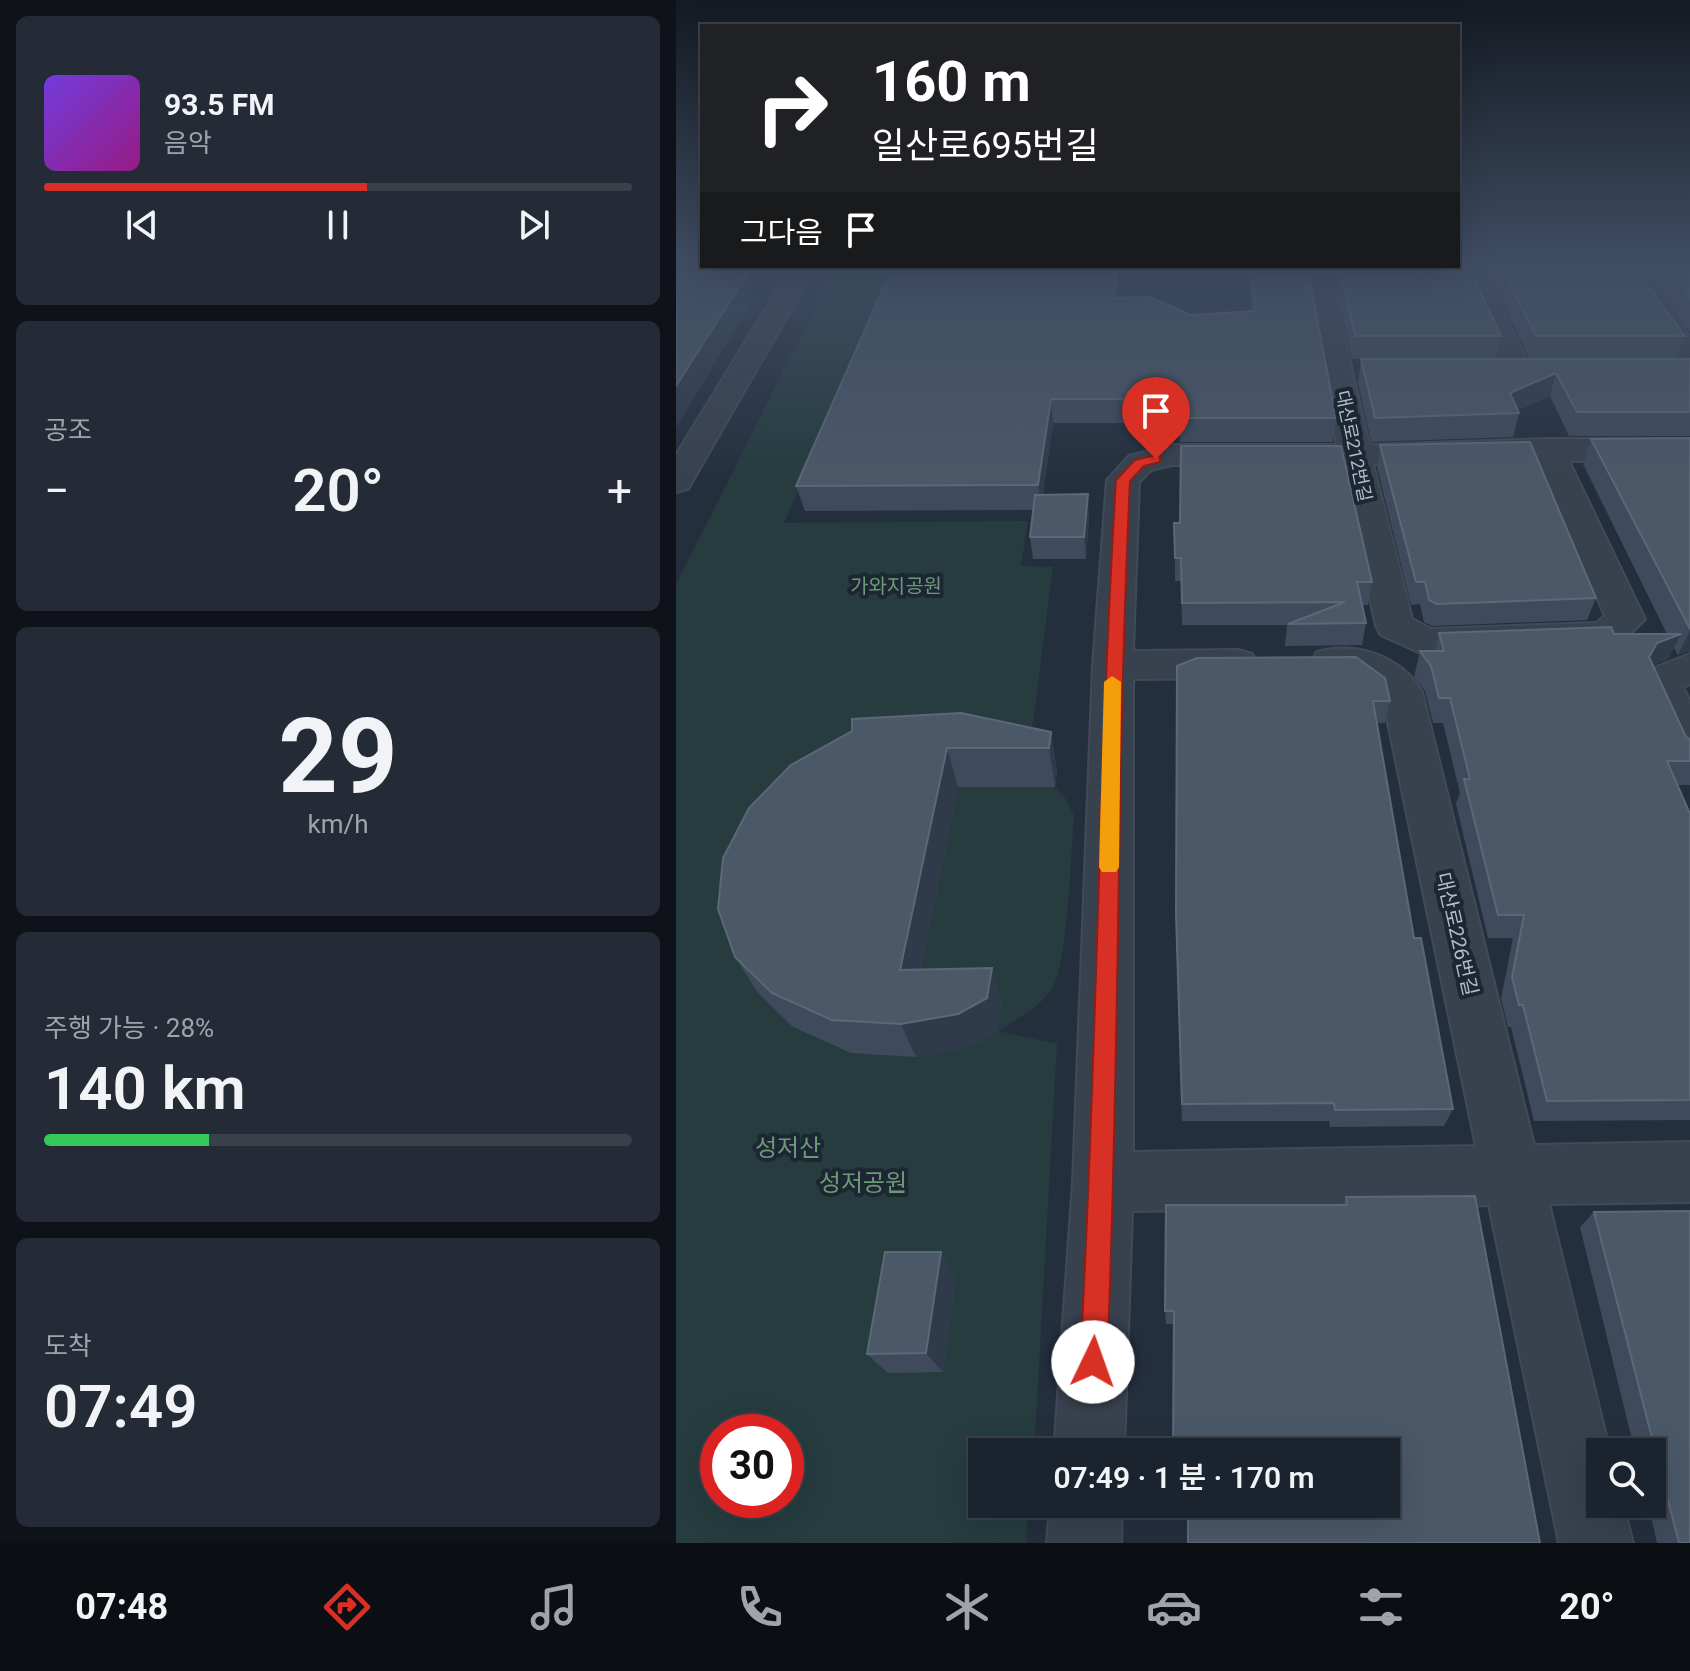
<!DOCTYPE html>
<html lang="ko">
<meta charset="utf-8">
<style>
body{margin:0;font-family:Roboto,"Noto Sans KR",sans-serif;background:#242b36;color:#f1f3f6;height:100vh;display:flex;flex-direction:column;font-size:30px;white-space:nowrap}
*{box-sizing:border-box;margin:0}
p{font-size:26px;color:#a0a4aa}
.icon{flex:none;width:44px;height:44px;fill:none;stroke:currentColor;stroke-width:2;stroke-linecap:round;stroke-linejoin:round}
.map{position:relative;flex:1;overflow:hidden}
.sheet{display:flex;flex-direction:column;gap:16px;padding:16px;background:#0f1319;width:676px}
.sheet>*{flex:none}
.guide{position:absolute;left:24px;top:24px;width:760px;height:244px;border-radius:0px;box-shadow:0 8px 32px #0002,0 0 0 2px #39404a;background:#202124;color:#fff;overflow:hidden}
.fabs{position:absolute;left:910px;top:1438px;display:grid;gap:16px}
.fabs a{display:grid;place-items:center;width:80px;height:80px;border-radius:0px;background:#1b232e;box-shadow:0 8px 32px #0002,0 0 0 2px #39404a;font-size:40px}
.speed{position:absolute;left:24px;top:1414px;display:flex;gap:16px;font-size:40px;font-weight:700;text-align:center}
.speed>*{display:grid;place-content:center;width:104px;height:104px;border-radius:50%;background:#1b232e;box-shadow:0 8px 32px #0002,0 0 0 2px #39404a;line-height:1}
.speed .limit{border:12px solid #d22;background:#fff;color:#111}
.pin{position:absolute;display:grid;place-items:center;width:68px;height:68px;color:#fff;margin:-82px -34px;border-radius:50% 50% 50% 0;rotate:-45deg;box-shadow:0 0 8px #0007}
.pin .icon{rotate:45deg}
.me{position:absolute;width:88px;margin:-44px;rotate:3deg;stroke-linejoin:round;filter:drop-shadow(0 0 6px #0008)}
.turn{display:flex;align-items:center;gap:28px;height:168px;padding:0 40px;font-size:36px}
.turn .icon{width:104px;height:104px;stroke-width:2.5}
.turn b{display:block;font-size:56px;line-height:68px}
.then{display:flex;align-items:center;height:76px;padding:0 40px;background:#0003;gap:16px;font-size:30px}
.big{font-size:60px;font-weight:600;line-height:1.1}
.sheet .card{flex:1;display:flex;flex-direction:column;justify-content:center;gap:12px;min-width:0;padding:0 28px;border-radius:12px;background:#242b36}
.sheet .dial{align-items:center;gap:0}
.dial b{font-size:104px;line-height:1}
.song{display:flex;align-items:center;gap:24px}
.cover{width:96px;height:96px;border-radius:12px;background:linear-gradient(135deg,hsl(260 70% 55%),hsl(310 70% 35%))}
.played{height:8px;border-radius:4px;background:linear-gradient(90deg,#d93025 55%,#39404a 55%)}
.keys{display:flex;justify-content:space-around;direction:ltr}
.heat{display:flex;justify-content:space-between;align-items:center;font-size:44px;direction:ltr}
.charge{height:12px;border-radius:6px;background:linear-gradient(90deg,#34c759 28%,#39404a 0)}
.trip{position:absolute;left:292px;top:1438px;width:432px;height:80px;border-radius:0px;background:#1b232e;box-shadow:0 8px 32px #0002,0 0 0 2px #39404a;font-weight:600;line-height:80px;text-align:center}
.menu{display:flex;height:128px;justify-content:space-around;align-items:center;background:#0b0e12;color:#a0a4aa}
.menu .icon{width:56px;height:56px}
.menu .active{color:#d93025}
.menu b{font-size:36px;color:#f1f3f6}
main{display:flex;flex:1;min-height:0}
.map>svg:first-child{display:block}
.green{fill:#263c3f;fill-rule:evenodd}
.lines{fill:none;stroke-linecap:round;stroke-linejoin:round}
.minor-casing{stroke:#414a57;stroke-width:4}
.minor{fill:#38414e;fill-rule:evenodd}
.wall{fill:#3f4b5c}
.shaded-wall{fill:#2f3b4b}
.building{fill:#4b5868;stroke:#5c6777;stroke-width:2}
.route{fill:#d93025;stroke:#8d1f18;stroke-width:2}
.slow{fill:#f59e0b}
.labels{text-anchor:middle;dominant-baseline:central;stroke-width:8;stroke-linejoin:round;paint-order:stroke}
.far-street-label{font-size:18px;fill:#b4bcc9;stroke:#1d2633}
.park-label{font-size:20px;fill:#6b9a76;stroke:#1d2633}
.street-label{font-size:20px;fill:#b4bcc9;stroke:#1d2633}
.near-park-label{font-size:24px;fill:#6b9a76;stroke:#1d2633}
</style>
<main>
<section class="sheet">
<div class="card">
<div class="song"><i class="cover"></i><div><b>93.5 FM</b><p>음악</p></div></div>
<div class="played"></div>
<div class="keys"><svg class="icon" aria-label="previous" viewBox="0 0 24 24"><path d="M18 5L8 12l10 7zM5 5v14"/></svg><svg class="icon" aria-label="pause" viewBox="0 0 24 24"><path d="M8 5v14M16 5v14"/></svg><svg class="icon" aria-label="next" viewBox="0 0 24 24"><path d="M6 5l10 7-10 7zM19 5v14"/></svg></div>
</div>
<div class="card"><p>공조</p>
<div class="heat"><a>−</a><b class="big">20°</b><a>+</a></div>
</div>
<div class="card dial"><b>29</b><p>km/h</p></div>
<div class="card"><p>주행 가능 · 28%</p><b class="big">140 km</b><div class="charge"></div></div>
<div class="card"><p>도착</p><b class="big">07:49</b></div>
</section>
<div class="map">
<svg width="1014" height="1543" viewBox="0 0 1014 1543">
<rect width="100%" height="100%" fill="#242f3e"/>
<path class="green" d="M160 266H218L108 523 352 521 345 566 377 567 352 760 389 798 398 816C395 852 392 963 376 989 363 1008 341 1019 322 1031L381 1044 360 1418 358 1452H306V1504H353L350 1543H0V585ZM42 1432H110V1500H42Z"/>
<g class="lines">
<defs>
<path id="minor" d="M782 262H803L856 371 852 377 842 380 832 377 828 371 780 266Z
M934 262H959L1014 337V364L1004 362Z
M116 266H140L16 482 12 489 0 492V455Z
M628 266H652L693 445 872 439H1014V459L893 461 969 619 943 645 929 649 749 655 705 635 700 626 665 465H496L475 470 463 482 457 651 562 650 576 654 582 664 576 674 562 678 457 679V1152L800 1146 707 699 677 676H655L641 672 635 662 641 652C680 641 725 656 746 692L858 1145 1014 1142V1202L873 1204 934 1452H924V1504H947L957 1543H883L813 1205 456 1211 448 1452H378L397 1182 417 665 431 480 453 456 496 445H661ZM862 461 929 616 920 623 755 629 736 619 697 464Z
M1014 654V684L1007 687 1014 702V766L999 761 964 681 970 671Z
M374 1504H446L445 1543H371Z"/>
</defs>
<use href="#minor" class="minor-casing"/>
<use href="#minor" class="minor"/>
</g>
<path class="wall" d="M0 262H26V266H81L75 276H71L78 298 0 427Z
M806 262H954L1009 336 1000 359H1014V436H893L874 396 842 410 843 413 837 437 695 442 682 383 685 359H854Z
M963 262H1014V332Z
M217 266H444L441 298 515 315 576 312 571 266H631L660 418 657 442H504V423H377L367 495 413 516 410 559H357L354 537 357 510 129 511 120 486Z
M655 266H782L825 336 819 359H676Z
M1014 438V652L1013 651 1002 655 998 648 992 659 977 665 1010 737 1014 739V785H1002L1014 814V1120L858 1121 835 1027H832L825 999 837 938H812L780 804 784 793 767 723H757L749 691 738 677 744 651H759L763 633 991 634 907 464 915 439Z
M704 445 920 598 911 620 756 626 748 622 744 604 735 605 701 467Z
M499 546 696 582 692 605H686L690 623 686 645 609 646 611 625H506L505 581H499Z
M501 666 714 701 709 723H701L738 938 777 1109 768 1126 654 1127 653 1121H506L500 934Z
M176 731 375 732 381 771 379 787H282L245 970 316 968 325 1002 321 1032 294 1047 240 1057 175 1053 117 1027 82 993 59 957Z
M670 1197 710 1504 498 1324H490L489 1311 667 1205Z
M918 1212 1014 1543H981L972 1504H976V1452H959L904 1227Z
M280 1276 267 1372 212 1373 191 1354Z"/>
<path class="shaded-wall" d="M72 266H81L75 276Z
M441 266H444L439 320 438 298Z
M71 275 78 298 0 427V386Z
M880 373 874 396 836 413 834 393Z
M375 399 377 423 365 510 362 485Z
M412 494 413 516 410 559 408 537Z
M1014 631V649L1013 651 1002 655Z
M1005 634 992 659 969 668 981 643Z
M375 732 381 771 379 787 373 748Z
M271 748 282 787 238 1005 224 970Z
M316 968 325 1002 321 1032 294 1047 240 1057 225 1024Z
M265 1252 280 1276 267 1372 250 1353Z"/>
<path class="building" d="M782 262H790L825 336H679L663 266H782Z
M822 262H954L1009 336H860Z
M987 262H1014V298Z
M217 266H441L438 298 474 297 515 315 580 311 575 266H631L660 418H504V399H375L362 485 120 486Z
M0 275H71L0 386Z
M685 359H1014V412H901L880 373 834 393 843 413 699 418Z
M1014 438V629L915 439Z
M854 442 920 598 761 604 753 600 749 582H740L704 445Z
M505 446H665L696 582H681L690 623 612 624 669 602 506 603 505 558H499L498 523H504Z
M412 494 408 537H354L359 495Z
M935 627 938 634H1005L981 643 973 657 1010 737 1014 739V761H991L1014 814V1100L871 1101 847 1005H843L836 977 848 915H822L788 779H794L774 698H763L755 666 744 651H768L763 633Z
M680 657 709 678 714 701H697L738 938H745L777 1109 659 1110 658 1103 506 1104 500 914 501 666 521 658Z
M285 713 375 732 373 748H271L224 970 316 968 311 998 282 1014 225 1024 156 1020 96 993 59 957 42 909 47 858 73 808 115 765 176 731V719Z
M799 1196 864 1543H512V1504H710V1452H497L498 1311H489L490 1205H671L670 1197Z
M1014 1211V1543H1003L918 1212Z
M209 1252H265L250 1353 191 1354Z"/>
<linearGradient id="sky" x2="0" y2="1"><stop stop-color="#141a22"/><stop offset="0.55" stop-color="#3f4d63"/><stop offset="1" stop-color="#3f4d63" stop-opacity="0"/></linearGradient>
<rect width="1014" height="478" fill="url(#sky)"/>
<path class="route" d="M480 455 484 456V462L468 466 454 481C440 774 444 1068 431 1362L427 1372 417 1376 408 1372 404 1362C421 1068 422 774 440 480L459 460Z"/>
<path class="slow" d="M436 676 445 682 443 867 440 872H426L423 867 428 682Z"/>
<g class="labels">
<g class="far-street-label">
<text transform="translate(678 446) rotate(78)">대산로212번길</text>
</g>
<g class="park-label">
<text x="220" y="586">가와지공원</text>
</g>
<g class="street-label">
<text transform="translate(781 934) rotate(77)">대산로226번길</text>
</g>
<g class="near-park-label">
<text x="112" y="1148">성저산</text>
<text x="187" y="1183">성저공원</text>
</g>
</g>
</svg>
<div class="fabs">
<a><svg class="icon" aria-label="search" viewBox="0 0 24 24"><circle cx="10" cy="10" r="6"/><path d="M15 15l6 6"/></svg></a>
</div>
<div class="speed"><div class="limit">30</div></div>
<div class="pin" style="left:480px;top:459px;background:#d93025"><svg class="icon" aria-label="arrive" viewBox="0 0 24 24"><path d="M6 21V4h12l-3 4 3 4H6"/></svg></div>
<svg class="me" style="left:417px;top:1362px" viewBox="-20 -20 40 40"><circle r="19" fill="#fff"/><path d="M0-13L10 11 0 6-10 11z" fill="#d93025"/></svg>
<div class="trip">07:49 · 1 분 · 170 m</div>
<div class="guide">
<div class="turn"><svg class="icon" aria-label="right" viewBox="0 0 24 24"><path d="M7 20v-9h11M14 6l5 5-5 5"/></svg><div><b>160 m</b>일산로695번길</div></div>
<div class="then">그다음<svg class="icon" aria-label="arrive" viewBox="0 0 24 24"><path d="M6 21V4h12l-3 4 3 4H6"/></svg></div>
</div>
</div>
</main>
<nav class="menu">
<b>07:48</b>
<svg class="icon active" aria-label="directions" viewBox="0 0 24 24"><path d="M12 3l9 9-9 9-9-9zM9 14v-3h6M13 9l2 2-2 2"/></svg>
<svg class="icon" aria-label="music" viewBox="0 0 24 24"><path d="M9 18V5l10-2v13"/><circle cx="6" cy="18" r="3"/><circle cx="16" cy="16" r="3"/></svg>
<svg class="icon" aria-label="phone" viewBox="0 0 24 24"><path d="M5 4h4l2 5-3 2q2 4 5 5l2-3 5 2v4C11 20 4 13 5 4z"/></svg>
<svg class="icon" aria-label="climate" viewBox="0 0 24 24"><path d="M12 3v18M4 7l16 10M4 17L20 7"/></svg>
<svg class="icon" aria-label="car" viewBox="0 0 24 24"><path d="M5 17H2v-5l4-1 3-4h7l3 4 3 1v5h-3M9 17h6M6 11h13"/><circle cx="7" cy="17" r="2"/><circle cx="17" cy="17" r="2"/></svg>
<svg class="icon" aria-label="filters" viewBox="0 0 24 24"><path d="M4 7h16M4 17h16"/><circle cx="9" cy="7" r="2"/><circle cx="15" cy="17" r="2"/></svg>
<b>20°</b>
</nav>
